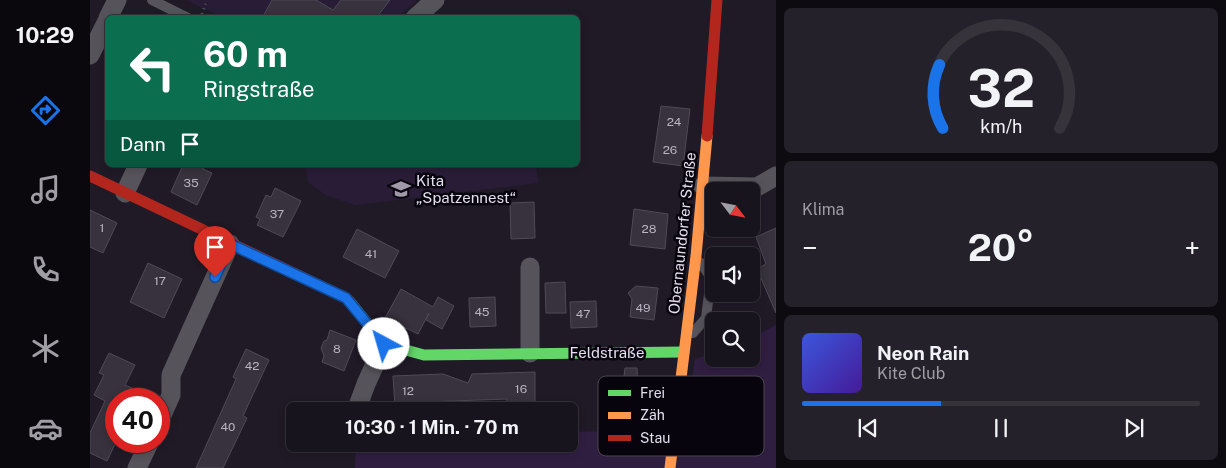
<!DOCTYPE html>
<html lang="de">
<meta charset="utf-8">
<style>
body{margin:0;font-family:"Public Sans",sans-serif;background:#25212a;color:#f1f3f6;height:100vh;display:flex;flex-direction:column;font-size:19px;white-space:nowrap}
*{box-sizing:border-box;margin:0}
p{font-size:16px;color:#9f9ea4}
.icon{flex:none;width:28px;height:28px;fill:none;stroke:currentColor;stroke-width:2;stroke-linecap:round;stroke-linejoin:round}
.map{position:relative;flex:1;overflow:hidden}
.side{display:flex;flex-direction:column;gap:8px;padding:8px;background:#0d0b10;width:450px}
.side>*{flex:none}
.guide{position:absolute;left:15px;top:15px;width:475px;height:152px;border-radius:8px;box-shadow:0 2px 8px #0003,0 0 0 1px #36333b;background:#0b6e4f;color:#fff;overflow:hidden}
.needle{width:32px;rotate:122deg}
.tools{position:absolute;left:615px;top:182px;display:grid;gap:10px}
.tools a{display:grid;place-items:center;width:55px;height:55px;border-radius:8px;background:#18141d;box-shadow:0 2px 8px #0003,0 0 0 1px #36333b;font-size:25px}
.speed{position:absolute;left:15px;top:388px;display:flex;gap:10px;font-size:25px;font-weight:700;text-align:center}
.speed>*{display:grid;place-content:center;width:65px;height:65px;border-radius:50%;background:#18141d;box-shadow:0 2px 8px #0003,0 0 0 1px #36333b;line-height:1}
.speed .limit{border:8px solid #d22;background:#fff;color:#111}
.pin{position:absolute;display:grid;place-items:center;width:42px;height:42px;color:#fff;margin:-51px -21px;border-radius:50% 50% 50% 0;rotate:-45deg;box-shadow:0 0 5px #0007}
.pin .icon{rotate:45deg}
.me{position:absolute;width:55px;margin:-28px;rotate:321deg;stroke-linejoin:round;filter:drop-shadow(0 0 4px #0008)}
.turn{display:flex;align-items:center;gap:18px;height:105px;padding:0 15px;font-size:22px}
.turn .icon{width:65px;height:65px;stroke-width:2.5}
.turn b{display:block;font-size:35px;line-height:42px}
.then{display:flex;align-items:center;height:48px;padding:0 15px;background:#0003;gap:10px;font-size:19px}
.big{font-size:38px;font-weight:700;line-height:1.1}
.side .card{flex:1;display:flex;flex-direction:column;justify-content:center;gap:8px;min-width:0;padding:0 18px;border-radius:8px;background:#25212a}
.side .dial{align-items:center;gap:0}
.dial svg{height:130px;overflow:visible;fill:none;stroke:#36333b;stroke-width:7;stroke-linecap:round;text-anchor:middle}
.dial text{fill:#f1f3f6;stroke:none}
.song{display:flex;align-items:center;gap:15px}
.cover{width:60px;height:60px;border-radius:8px;background:linear-gradient(135deg,hsl(230 70% 55%),hsl(260 70% 35%))}
.played{height:5px;border-radius:2px;background:linear-gradient(90deg,#1a73e8 35%,#36333b 35%)}
.keys{display:flex;justify-content:space-around;direction:ltr}
.heat{display:flex;justify-content:space-between;align-items:center;font-size:28px;direction:ltr}
.trip{position:absolute;left:196px;top:402px;width:292px;height:50px;border-radius:8px;background:#18141d;box-shadow:0 2px 8px #0003,0 0 0 1px #36333b;font-weight:700;line-height:50px;text-align:center}
main{display:flex;flex:1;min-height:0}
.dock{display:flex;flex-direction:column;width:90px;justify-content:space-around;align-items:center;background:#0a080c;color:#9f9ea4}
.dock .icon{width:35px;height:35px}
.dock .active{color:#1a73e8}
.dock b{font-size:22px;color:#f1f3f6}
.map>svg:first-child{display:block}
.built{fill:#291c37}
.green{fill:#301e41}
.building{fill:#37323d;stroke:#4f4a56}
.lines{fill:none;stroke-linecap:round;stroke-linejoin:round}
.path{stroke:#57545c;stroke-width:3;stroke-dasharray:1 4;stroke-linecap:butt}
.lane{stroke:#56545a;stroke-width:10}
.street{stroke:#56545a;stroke-width:19}
.fast{stroke:#63d668;stroke-width:11}
.slow{stroke:#ff974d;stroke-width:11}
.jam{stroke:#b3261e;stroke-width:11}
.route-casing{stroke:#114b97;stroke-width:12}
.route{stroke:#1a73e8;stroke-width:9}
.labels{text-anchor:middle;dominant-baseline:central;stroke-width:5;stroke-linejoin:round;paint-order:stroke}
.number-label{font-size:12px;fill:#bab3c2}
.poi-label{font-size:15px;fill:#e5deef;stroke:#08040d;text-anchor:start}
.street-label{font-size:15px;fill:#e5deef;stroke:#08040d}
.key{fill:#08040d;stroke:#4a4551;stroke-width:1}
.key-label{font-size:14px;fill:#e5deef}
</style>
<main>
<nav class="dock">
<b>10:29</b>
<svg class="icon active" aria-label="directions" viewBox="0 0 24 24"><path d="M12 3l9 9-9 9-9-9zM9 14v-3h6M13 9l2 2-2 2"/></svg>
<svg class="icon" aria-label="music" viewBox="0 0 24 24"><path d="M9 18V5l10-2v13"/><circle cx="6" cy="18" r="3"/><circle cx="16" cy="16" r="3"/></svg>
<svg class="icon" aria-label="phone" viewBox="0 0 24 24"><path d="M5 4h4l2 5-3 2q2 4 5 5l2-3 5 2v4C11 20 4 13 5 4z"/></svg>
<svg class="icon" aria-label="climate" viewBox="0 0 24 24"><path d="M12 3v18M4 7l16 10M4 17L20 7"/></svg>
<svg class="icon" aria-label="car" viewBox="0 0 24 24"><path d="M5 17H2v-5l4-1 3-4h7l3 4 3 1v5h-3M9 17h6M6 11h13"/><circle cx="7" cy="17" r="2"/><circle cx="17" cy="17" r="2"/></svg>
</nav>
<div class="map">
<svg width="686" height="468" viewBox="0 0 686 468">
<rect width="100%" height="100%" fill="#201a27"/>
<path class="built" d="M97 0H327L307 18 131 17Z
M215 165H446L448 183 266 205 237 196 218 182Z"/>
<path class="green" d="M686 325V468H265L266 444H480V432L595 429 605 359 624 353V359H661V338Z"/>
<path class="building" d="M182 0H226L243 10 251 0H300L286 18H172Z
M571 106 600 109 593 166 563 162Z
M93 165H115L113 169 122 173 107 205 81 192Z
M185 188 211 201 193 237 167 225 170 219 166 217 176 195 181 197Z
M444 202 445 238 421 239 420 203Z
M544 209 578 214 575 249 540 245Z
M0 210 27 223 13 253 0 247Z
M686 228V313L667 269 676 264 666 237Z
M267 229 309 251 295 278 253 257Z
M58 263 92 279 74 318 40 302Z
M475 282 476 313H456L455 283Z
M546 286 568 288 564 320 540 317 542 299 538 293Z
M311 289 343 307 348 297 364 306 352 329 336 320 339 313 328 334 295 318Z
M405 297 406 326 380 327 379 298Z
M506 301 507 327 481 328 480 302Z
M240 330 266 340 254 371 232 362 234 356 231 348 234 341 237 340Z
M156 349 179 360 153 416 157 418 133 468H106L146 379 143 377Z
M19 353 45 365 35 385 66 399H26V442L17 461 0 453V433L15 401 4 395 14 375 9 373Z
M535 368H547L549 418 529 419Z
M445 372V404L417 405V399L333 402V406L305 407 303 376 353 374 378 383 382 374Z"/>
<g class="lines">
<path class="path" d="M112 14 117 0"/>
<path class="lane" d="M62 0 98 18
M603 333 616 318 621 278 611 263"/>
<path class="street" d="M18 18 27 0
M325 18 345 0
M0 55 18 19
M613 186 667 187 686 176
M35 193 48 165
M440 267V353
M266 411 276 384 294 344
M69 422 81 395V375L140 244
M47 468 60 441"/>
<path class="fast" d="M260 302 294 344 334 355 594 352"/>
<path class="slow" d="M580 468 606 256 617 136"/>
<path class="jam" d="M617 136 627 0
M0 176 256 298 260 302"/>
</g>
<g class="lines">
<defs>
<path id="route" d="M125 277 140 244 256 298 294 344"/>
</defs>
<use href="#route" class="route-casing"/>
<use href="#route" class="route"/>
</g>
<defs>
<symbol id="school-bare" viewBox="-9 -9 18 18"><path d="M0-5L7-2L0 1L-7-2ZM-4 1L0 2.5L4 1V4Q0 6-4 4Z" fill="#a099a9" stroke="#08040d" stroke-width="2.5" paint-order="stroke"/></symbol>
</defs>
<g fill-rule="evenodd">
<use href="#school-bare" x="297" y="175" width="28" height="28"/>
</g>
<g class="labels">
<g class="number-label">
<text x="584" y="122">24</text>
<text x="580" y="150">26</text>
<text x="101" y="183">35</text>
<text x="187" y="214">37</text>
<text x="12" y="228">1</text>
<text x="559" y="229">28</text>
<text x="281" y="254">41</text>
<text x="70" y="281">17</text>
<text x="553" y="308">49</text>
<text x="392" y="312">45</text>
<text x="493" y="314">47</text>
<text x="247" y="349">8</text>
<text x="162" y="366">42</text>
<text x="431" y="389">16</text>
<text x="318" y="391">12</text>
<text x="138" y="427">40</text>
</g>
<g class="poi-label">
<text x="326" y="180">Kita<tspan x="326" dy="17">„Spatzennest“</tspan></text>
</g>
<g class="street-label">
<text transform="translate(592 233) rotate(-84)">Obernaundorfer Straße</text>
<text x="517" y="352">Feldstraße</text>
</g>
</g>
<rect x="508" y="376" width="166" height="80" rx="8" class="key"/>
<rect x="518" y="390" width="23" height="6" fill="#63d668"/>
<rect x="518" y="412" width="23" height="7" fill="#ff974d"/>
<rect x="518" y="435" width="23" height="6" fill="#b3261e"/>
<g class="key-label">
<text x="550" y="398">Frei</text>
<text x="550" y="420">Zäh</text>
<text x="550" y="443">Stau</text>
</g>
</svg>
<div class="tools">
<a><svg class="needle" viewBox="-14 -14 28 28"><path d="M0-13l5 13h-10z" fill="#e53935"/><path d="M0 13l5-13h-10z" fill="#9f9ea4"/></svg></a>
<a><svg class="icon" aria-label="sound" viewBox="0 0 24 24"><path d="M4 9h4l5-4v14l-5-4H4zM17 9q2 3 0 6"/></svg></a>
<a><svg class="icon" aria-label="search" viewBox="0 0 24 24"><circle cx="10" cy="10" r="6"/><path d="M15 15l6 6"/></svg></a>
</div>
<div class="speed"><div class="limit">40</div></div>
<div class="pin" style="left:125px;top:277px;background:#d93025"><svg class="icon" aria-label="arrive" viewBox="0 0 24 24"><path d="M6 21V4h12l-3 4 3 4H6"/></svg></div>
<svg class="me" style="left:294px;top:344px" viewBox="-20 -20 40 40"><circle r="19" fill="#fff"/><path d="M0-13L10 11 0 6-10 11z" fill="#1a73e8"/></svg>
<div class="trip">10:30 · 1 Min. · 70 m</div>
<div class="guide">
<div class="turn"><svg class="icon" aria-label="left" viewBox="0 0 24 24"><path d="M17 20v-9H6M10 6l-5 5 5 5"/></svg><div><b>60 m</b>Ringstraße</div></div>
<div class="then">Dann<svg class="icon" aria-label="arrive" viewBox="0 0 24 24"><path d="M6 21V4h12l-3 4 3 4H6"/></svg></div>
</div>
</div>
<section class="side">
<div class="card dial"><svg viewBox="0 0 100 80">
<path d="M14 69A42 42 0 1 1 86 69"/>
<path d="M14 69A42 42 0 0 1 12 30" stroke="#1a73e8"/>
<text x="50" y="56" font-size="32" font-weight="700">32</text>
<text x="50" y="72" font-size="11">km/h</text>
</svg></div>
<div class="card"><p>Klima</p>
<div class="heat"><a>−</a><b class="big">20°</b><a>+</a></div>
</div>
<div class="card">
<div class="song"><i class="cover"></i><div><b>Neon Rain</b><p>Kite Club</p></div></div>
<div class="played"></div>
<div class="keys"><svg class="icon" aria-label="previous" viewBox="0 0 24 24"><path d="M18 5L8 12l10 7zM5 5v14"/></svg><svg class="icon" aria-label="pause" viewBox="0 0 24 24"><path d="M8 5v14M16 5v14"/></svg><svg class="icon" aria-label="next" viewBox="0 0 24 24"><path d="M6 5l10 7-10 7zM19 5v14"/></svg></div>
</div>
</section>
</main>
